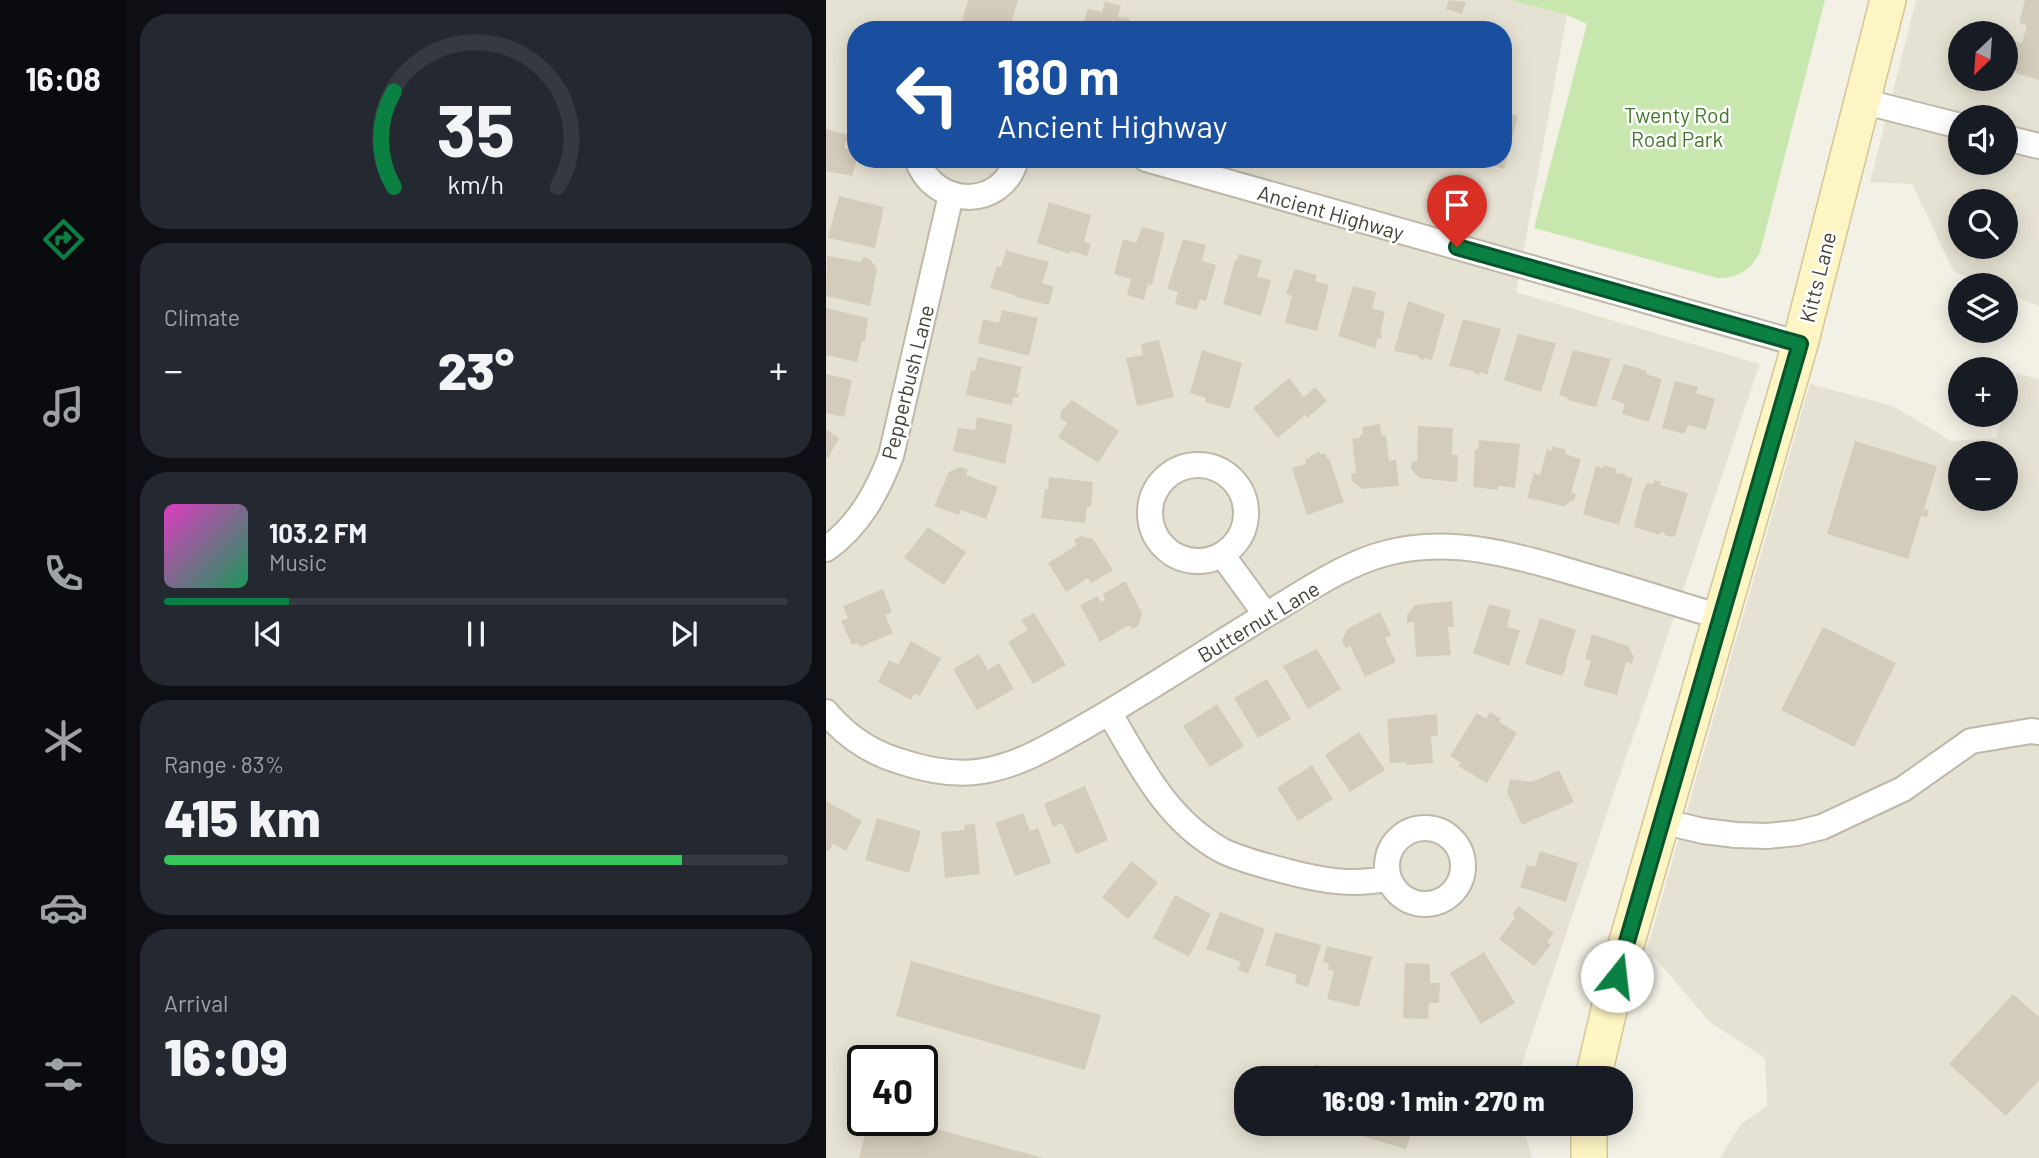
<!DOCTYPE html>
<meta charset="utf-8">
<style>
body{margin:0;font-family:Barlow,sans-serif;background:#242831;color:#f1f3f6;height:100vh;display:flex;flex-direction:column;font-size:26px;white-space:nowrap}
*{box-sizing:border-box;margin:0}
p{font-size:23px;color:#9ea1a6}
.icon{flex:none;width:38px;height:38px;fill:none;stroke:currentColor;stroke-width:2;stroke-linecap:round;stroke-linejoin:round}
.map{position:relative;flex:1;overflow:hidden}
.details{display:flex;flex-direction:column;gap:14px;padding:14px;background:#0d0f14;width:700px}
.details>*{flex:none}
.hud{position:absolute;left:21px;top:21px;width:665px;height:147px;border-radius:28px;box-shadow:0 4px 18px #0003;background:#1a4fa0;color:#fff;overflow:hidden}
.needle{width:46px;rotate:205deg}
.controls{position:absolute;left:1122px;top:21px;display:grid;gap:14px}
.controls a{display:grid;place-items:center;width:70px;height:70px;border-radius:50%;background:#171b24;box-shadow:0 4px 18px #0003;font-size:35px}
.speed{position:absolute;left:21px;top:1045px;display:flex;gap:14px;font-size:35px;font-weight:700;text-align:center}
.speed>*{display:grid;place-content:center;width:91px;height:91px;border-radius:50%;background:#171b24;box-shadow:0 4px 18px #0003;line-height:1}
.speed .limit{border:4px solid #111;border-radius:10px;background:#fff;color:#111}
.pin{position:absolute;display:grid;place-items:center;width:60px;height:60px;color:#fff;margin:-72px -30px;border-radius:50% 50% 50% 0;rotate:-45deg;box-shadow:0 0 7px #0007}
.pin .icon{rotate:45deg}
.me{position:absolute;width:77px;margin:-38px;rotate:16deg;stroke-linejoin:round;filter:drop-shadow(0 0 5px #0008)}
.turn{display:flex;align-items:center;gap:24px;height:147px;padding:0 35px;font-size:32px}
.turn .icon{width:91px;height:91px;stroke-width:2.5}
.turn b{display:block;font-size:49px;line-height:60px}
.big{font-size:52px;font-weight:800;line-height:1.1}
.details .widget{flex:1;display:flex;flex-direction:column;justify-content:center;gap:10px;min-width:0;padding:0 24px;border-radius:28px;background:#242831}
.details .dial{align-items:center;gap:0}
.dial svg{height:182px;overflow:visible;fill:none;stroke:#363941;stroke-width:7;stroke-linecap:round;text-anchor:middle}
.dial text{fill:#f1f3f6;stroke:none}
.song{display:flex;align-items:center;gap:21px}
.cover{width:84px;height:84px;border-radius:10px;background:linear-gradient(135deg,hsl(310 70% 55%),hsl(150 70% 35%))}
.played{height:7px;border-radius:4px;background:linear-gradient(90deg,#0b8043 20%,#363941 20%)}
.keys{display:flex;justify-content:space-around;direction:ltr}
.heat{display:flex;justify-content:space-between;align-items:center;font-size:38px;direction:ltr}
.charge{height:10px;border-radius:5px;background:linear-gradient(90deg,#34c759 83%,#363941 0)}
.trip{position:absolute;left:408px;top:1066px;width:399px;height:70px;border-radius:28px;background:#171b24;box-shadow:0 4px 18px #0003;font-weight:800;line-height:70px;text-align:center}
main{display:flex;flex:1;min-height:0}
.tab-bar{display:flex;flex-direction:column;width:126px;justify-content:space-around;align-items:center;background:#090b0e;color:#9ea1a6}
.tab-bar .icon{width:49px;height:49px}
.tab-bar .selected{color:#0b8043}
.tab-bar b{font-size:32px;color:#f1f3f6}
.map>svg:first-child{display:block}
.residential{fill:#e6e2d3;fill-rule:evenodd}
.green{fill:#c8e7ae}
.building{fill:#d4ccbb}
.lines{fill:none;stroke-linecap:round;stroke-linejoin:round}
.street-casing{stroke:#beb8a8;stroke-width:28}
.secondary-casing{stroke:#d3c795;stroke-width:38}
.street{stroke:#fff;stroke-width:24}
.secondary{stroke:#fef5c4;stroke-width:35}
.route-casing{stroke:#07532c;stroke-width:18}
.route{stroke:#0b8043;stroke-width:12}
.labels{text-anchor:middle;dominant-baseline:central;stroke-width:5;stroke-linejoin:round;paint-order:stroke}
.park-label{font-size:21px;fill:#3f7629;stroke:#fff}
.street-label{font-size:21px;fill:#454035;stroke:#fff}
</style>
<main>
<nav class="tab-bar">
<b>16:08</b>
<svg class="icon selected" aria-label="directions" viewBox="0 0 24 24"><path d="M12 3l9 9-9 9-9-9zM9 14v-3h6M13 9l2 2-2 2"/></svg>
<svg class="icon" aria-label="music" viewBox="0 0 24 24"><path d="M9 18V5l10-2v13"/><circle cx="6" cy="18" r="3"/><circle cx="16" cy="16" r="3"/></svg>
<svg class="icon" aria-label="phone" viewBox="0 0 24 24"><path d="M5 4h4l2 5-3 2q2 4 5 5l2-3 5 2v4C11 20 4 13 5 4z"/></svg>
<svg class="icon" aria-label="climate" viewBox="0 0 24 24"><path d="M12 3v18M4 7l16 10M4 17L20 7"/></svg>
<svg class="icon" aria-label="car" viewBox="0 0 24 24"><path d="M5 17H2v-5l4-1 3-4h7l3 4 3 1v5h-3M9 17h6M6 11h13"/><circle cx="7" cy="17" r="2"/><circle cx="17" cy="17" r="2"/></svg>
<svg class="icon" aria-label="filters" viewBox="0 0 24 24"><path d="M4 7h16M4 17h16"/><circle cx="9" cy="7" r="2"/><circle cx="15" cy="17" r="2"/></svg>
</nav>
<section class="details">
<div class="widget dial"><svg viewBox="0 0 100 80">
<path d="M14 69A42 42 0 1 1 86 69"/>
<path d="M14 69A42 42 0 0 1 14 27" stroke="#0b8043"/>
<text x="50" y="56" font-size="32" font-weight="700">35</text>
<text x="50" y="72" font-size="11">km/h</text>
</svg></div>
<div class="widget"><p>Climate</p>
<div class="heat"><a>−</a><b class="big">23°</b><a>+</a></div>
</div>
<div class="widget">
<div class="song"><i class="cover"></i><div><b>103.2 FM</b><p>Music</p></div></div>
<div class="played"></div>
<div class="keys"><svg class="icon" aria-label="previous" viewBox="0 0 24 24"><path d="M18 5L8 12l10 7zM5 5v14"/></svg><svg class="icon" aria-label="pause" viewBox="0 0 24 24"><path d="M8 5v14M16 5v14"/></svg><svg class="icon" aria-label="next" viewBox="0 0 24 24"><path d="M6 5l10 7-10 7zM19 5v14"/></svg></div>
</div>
<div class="widget"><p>Range · 83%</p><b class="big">415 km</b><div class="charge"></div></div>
<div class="widget"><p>Arrival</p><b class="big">16:09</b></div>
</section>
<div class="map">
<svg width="1213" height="1158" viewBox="0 0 1213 1158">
<rect width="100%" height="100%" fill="#f3f0e5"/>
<path class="residential" d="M0 0H685L741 15 690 292 934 364 691 1078H420V1124H696L706 1158H0ZM30 30H677V159H30ZM37 1060H96V1120H37Z
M1090 0H1213V306L1180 293V285H1161L1128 272 1086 184 1044 182ZM1134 33H1180V79H1134ZM1134 117H1180V163H1134ZM1134 201H1180V247H1134Z
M1190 373 1213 379V1158H894L915 1124 941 1106 939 1058 884 1022 821 949 984 384 1067 406 1125 441 1170 438 1177 415H1180ZM1134 453H1180V499H1134Z"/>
<path class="green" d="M685 0H999L934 252C924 271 912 278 891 278L708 228 761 24 741 15Z"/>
<path class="building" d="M142 0H192L183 30H163L136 22Z
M623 0 640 2 636 14 620 9Z
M1199 0H1213V80L1189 73 1190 67 1180 64 1185 40 1196 43 1201 25 1193 23Z
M279 1 295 6 292 17 302 18 305 22 302 30H244L246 22 257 25 262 9 276 12Z
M677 112 692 116 678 169 656 163 657 159H677Z
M0 129 22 135 18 148 28 151 31 159 26 176 0 171Z
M13 196 58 207 49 248 2 238Z
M223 202 265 215 258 242 265 244 261 256 244 251V254L211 243Z
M316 227 339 233 326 285 322 284 318 300 301 295 305 279 288 274 297 239 310 243Z
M357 239 380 245 376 261 390 265 380 301 374 299 371 310 349 304 352 292 341 289Z
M181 248 182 251 223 262 216 283 228 287 223 305 189 297V295L164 288 171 266 175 267Z
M413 254 436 260 431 277 445 280 435 316 397 304 409 260H411Z
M1 256 35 262 37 257 44 259 51 269 44 306 0 296Z
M469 269 491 275 489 281 503 285 491 331 459 323 466 296 460 294Z
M527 286 550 292 546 308 559 312 554 333 556 334 555 339 552 338 549 348 512 336Z
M582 301 619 314 606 360 599 358 598 360 592 358 593 356 568 351Z
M0 308 42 318 39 342 36 341 31 362 0 355Z
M176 310 212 318 203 356 152 343 157 319 173 323Z
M637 319 675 329 661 375 654 372 653 375 648 373V371L623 366Z
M692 334 730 343 715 392 678 380Z
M333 340 348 397 311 406 300 358 317 355 315 344Z
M376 350 416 363 404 409 379 402 380 398 364 393Z
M747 350 785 359 770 407 741 400 742 398 733 395Z
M152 357 196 367 190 393 193 394 192 398 187 397 186 405 140 395 145 370 149 371Z
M798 364 821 371 820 374 836 379 823 422 796 414 799 404 785 399Z
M0 374 26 380 18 417 0 413Z
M463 378 478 397 489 387 501 401 481 418 479 415 452 438 427 408Z
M849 381 872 387 870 393 889 399 880 430 862 425 858 434 836 428Z
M246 400 293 431 272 463 232 437 241 423 234 418 235 411Z
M151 417 187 425 179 464 127 451 132 428 149 430Z
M554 424 556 436 560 435 563 461 570 460 573 486 536 489 526 481 525 473H530L526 439 534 438V435H537L536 427Z
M592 426 627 428 626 455H632L631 482 593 478 585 469 586 461H591Z
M0 429 13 438 2 458 0 457Z
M653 440 694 444 689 488 672 486V490L647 487 649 449H652Z
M1029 441 1111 466 1098 509 1103 510 1101 517 1095 516 1082 559 1001 534Z
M727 446 740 450 739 454 755 459 745 492 750 494 748 500 738 506 701 498 708 473 714 475 721 449 726 451Z
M493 451 495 455 499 453 501 458H503L518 502 481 515 466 468 480 464 479 460Z
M778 465 791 469 790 473 800 474 799 476 807 478 793 525 757 514 770 466 777 468Z
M134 467 142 470 140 475 172 487 160 519 135 510 133 515 108 506 123 472Z
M223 477 267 482 265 507H261L259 523 215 518 219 489H222Z
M828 480 835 482 834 485 862 493 849 536 846 537 838 535 839 533 835 532 834 535 808 527 817 491 821 483 827 484Z
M102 527 140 552 118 585 78 558Z
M255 536 267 539 287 570 265 583 262 578 240 592 222 563 251 545 248 540Z
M299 581 316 613 313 625 306 629 303 625 274 642 254 605 271 596 275 602 279 599 277 594Z
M57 589 66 612 59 615 67 633 34 647 32 643 26 645 15 621 22 618 17 606Z
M626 601 628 627H622L625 655 590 657 588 622 581 623V615L589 605Z
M663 604 685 610 681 627 694 630 683 666 647 653Z
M554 612 565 635 559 638 570 662 539 677 524 646 520 648 516 641 521 629Z
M208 613 240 665 207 684 182 642 202 630 195 620Z
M714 618 750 630 739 665H741L736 676 699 664Z
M997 627 1070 663 1028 747 955 710Z
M766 634 802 646 808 657 806 664 800 662 791 695 757 686 765 661 759 659Z
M85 641 115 658 94 696 88 693 85 700 52 682 63 660 72 665Z
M491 649 515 689 482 709 457 666Z
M153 654 162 670 173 663 188 689 151 710 127 669Z
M441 679 465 719 432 738 408 698Z
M391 704 418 746 384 767 357 726Z
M664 712 675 719 673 722 691 733 661 783 632 766 635 763 624 756 651 713 660 719Z
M611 714 612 736H605L607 763 581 765 580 762 564 763 561 719Z
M533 732 559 770 524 792 499 755Z
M486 765 507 799 472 821 451 788Z
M733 770 748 802 696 825 681 792 684 779 706 782Z
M259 786 282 840 250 854 236 823 227 827 218 804Z
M0 801 36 821 20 851 7 844 3 851 0 849Z
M197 813 204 831 212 828 225 863 189 876 169 823Z
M51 818 95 831 83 873 39 860Z
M149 824 154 874 119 878 115 832 139 830 138 825Z
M714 851 752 863 740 902 694 887 701 865 709 867Z
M306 861 332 883 302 919 276 897Z
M349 895 385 914 363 957 327 938Z
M693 906 728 933 721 942 725 945 708 966 673 939 689 918 687 913Z
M394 912 439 929 422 974 412 970 415 962 380 949Z
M449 932 495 945 482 987 469 983 471 975 439 965Z
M501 946 546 957 533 1007 501 999 508 971 502 970 503 964 497 962Z
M658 952 689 1003 655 1024 624 973Z
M85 961 275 1015 259 1070 70 1016Z
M579 963 604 964V983H614L613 1003H603L602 1019 577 1018Z
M1187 994 1213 1017V1080L1180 1116 1123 1064Z
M489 1064 533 1077V1078H485Z
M43 1120H78L217 1158H33Z
M495 1124H588L580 1149Z"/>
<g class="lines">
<defs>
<path id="street" d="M1036 101 1134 126
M1180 138 1213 146
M91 159C107 208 177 211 190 159
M320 159 974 344
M324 513a48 48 0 1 1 96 0a48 48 0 1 1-96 0Z
M0 549C33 526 51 492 65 456L125 195
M397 556 440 615
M0 712C20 736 43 752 73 761 100 770 128 776 157 771 194 765 226 745 258 727 322 690 384 649 448 610 483 589 521 563 561 553 629 535 698 558 763 577 808 590 851 604 895 617
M283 712C314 765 341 821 397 851 418 861 441 866 463 872 498 881 528 886 563 878
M835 821 877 831 910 835 941 836 971 833 996 827 1077 789 1145 741 1205 731 1213 732
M561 866a38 38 0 1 1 76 0a38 38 0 1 1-76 0Z"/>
<path id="secondary" d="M767 1078 791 976 974 344 1062 0
M763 1158V1124"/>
</defs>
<use href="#street" class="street-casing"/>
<use href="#secondary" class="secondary-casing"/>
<use href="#street" class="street"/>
<use href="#secondary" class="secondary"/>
</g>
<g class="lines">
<defs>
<path id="route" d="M631 247 974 344 791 976"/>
</defs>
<use href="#route" class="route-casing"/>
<use href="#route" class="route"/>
</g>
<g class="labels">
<g class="park-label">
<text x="851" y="114">Twenty Rod<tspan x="851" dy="24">Road Park</tspan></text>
</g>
<g class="street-label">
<text transform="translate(505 212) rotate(16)">Ancient Highway</text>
<text transform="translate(991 277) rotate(-76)">Kitts Lane</text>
<text transform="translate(81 382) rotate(-76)">Pepperbush Lane</text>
<text transform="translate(432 621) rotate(-31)">Butternut Lane</text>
</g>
</g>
</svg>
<div class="controls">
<a><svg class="needle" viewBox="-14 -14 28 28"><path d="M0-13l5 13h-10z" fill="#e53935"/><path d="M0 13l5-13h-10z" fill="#9ea1a6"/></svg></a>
<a><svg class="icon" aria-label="sound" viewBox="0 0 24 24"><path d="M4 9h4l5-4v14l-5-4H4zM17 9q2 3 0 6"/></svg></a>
<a><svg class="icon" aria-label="search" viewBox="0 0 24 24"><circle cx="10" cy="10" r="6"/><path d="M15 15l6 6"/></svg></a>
<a><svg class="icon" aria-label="layers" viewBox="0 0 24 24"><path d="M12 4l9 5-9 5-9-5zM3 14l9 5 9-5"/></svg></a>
<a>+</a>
<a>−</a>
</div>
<div class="speed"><div class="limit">40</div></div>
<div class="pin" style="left:631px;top:247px;background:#d93025"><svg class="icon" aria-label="arrive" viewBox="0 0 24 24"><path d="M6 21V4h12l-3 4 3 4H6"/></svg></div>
<svg class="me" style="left:791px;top:976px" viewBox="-20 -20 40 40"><circle r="19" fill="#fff"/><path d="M0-13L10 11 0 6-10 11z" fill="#0b8043"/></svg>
<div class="trip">16:09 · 1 min · 270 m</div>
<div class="hud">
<div class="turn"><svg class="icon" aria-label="left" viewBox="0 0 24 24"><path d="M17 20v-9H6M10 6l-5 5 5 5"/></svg><div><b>180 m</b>Ancient Highway</div></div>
</div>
</div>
</main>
